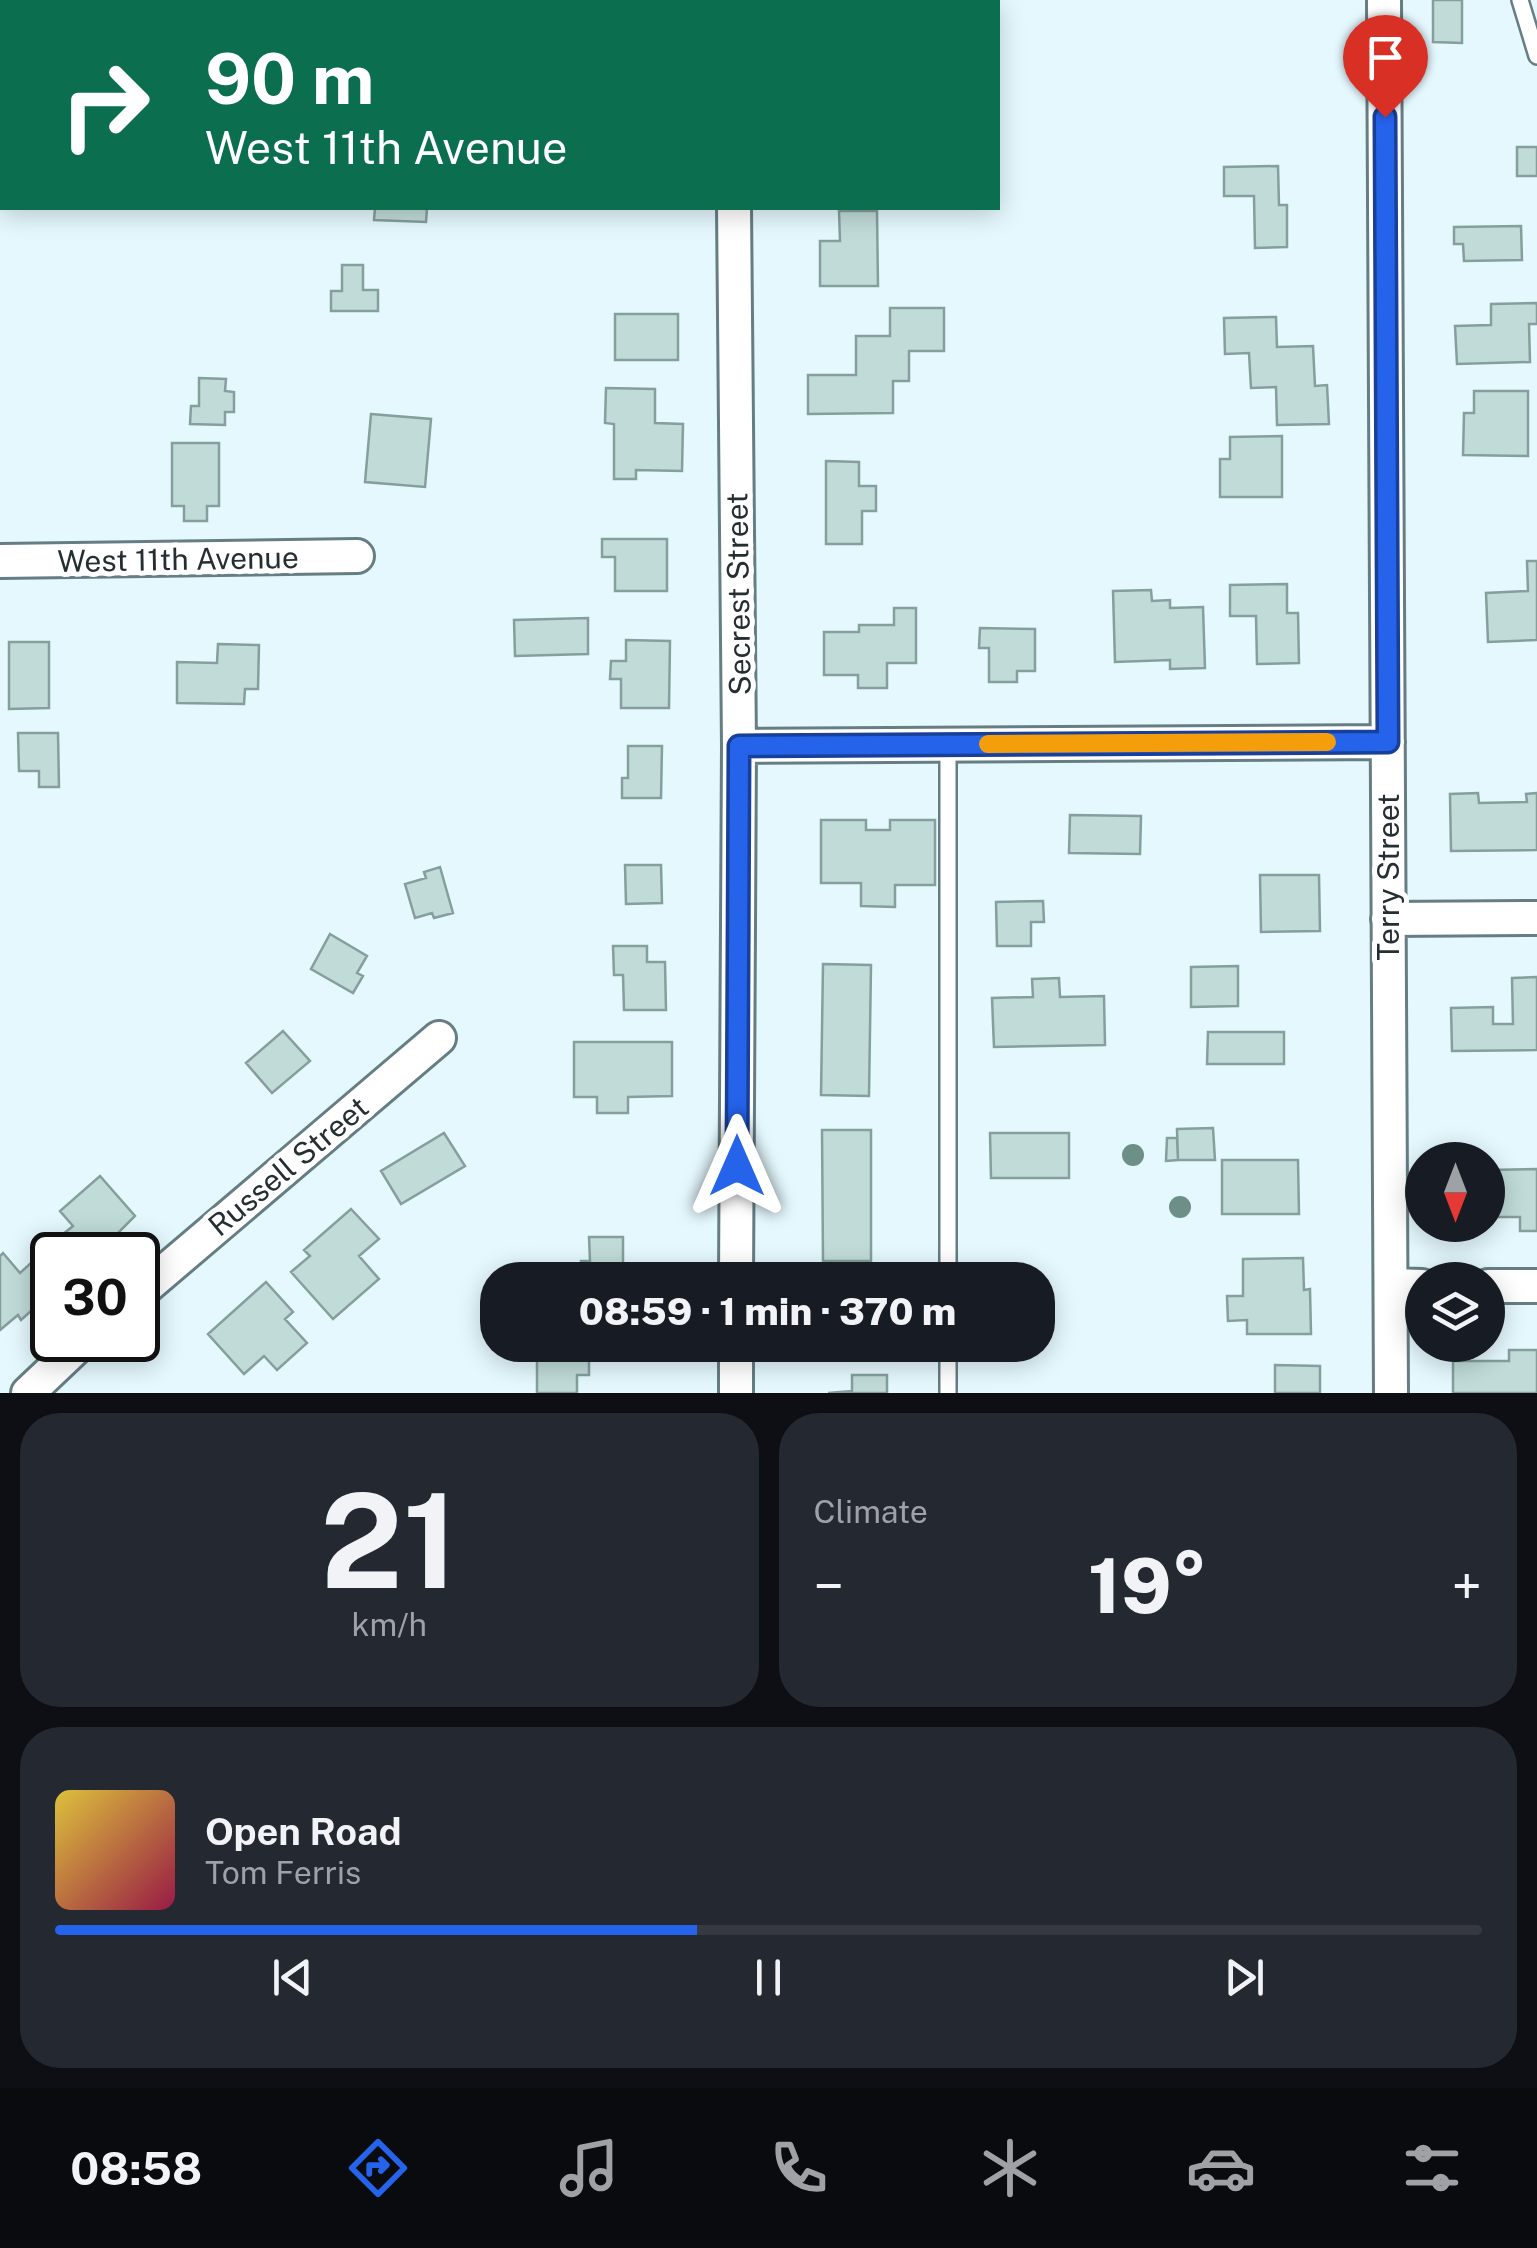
<!DOCTYPE html>
<meta charset="utf-8">
<style>
body{margin:0;font-family:"Public Sans",sans-serif;background:#242831;color:#f1f3f6;height:100vh;display:flex;flex-direction:column;font-size:38px;white-space:nowrap}
*{box-sizing:border-box;margin:0}
p{font-size:32px;color:#9ea1a6}
.icon{flex:none;width:55px;height:55px;fill:none;stroke:currentColor;stroke-width:2;stroke-linecap:round;stroke-linejoin:round}
.map{position:relative;height:1393px;overflow:hidden}
.panel{display:flex;flex-direction:column;gap:20px;padding:20px;background:#0d0f14;flex:1}
.panel>*{flex:none}
.banner{position:absolute;left:0px;top:0px;width:1000px;height:210px;box-shadow:0 5px 25px #0003;background:#0b6e4f;color:#fff;overflow:hidden}
.needle{width:65px;rotate:180deg}
.buttons{position:absolute;left:1405px;top:1142px;display:grid;gap:20px}
.buttons a{display:grid;place-items:center;width:100px;height:100px;border-radius:50%;background:#171b24;box-shadow:0 5px 25px #0003;font-size:50px}
.speed{position:absolute;left:30px;top:1232px;display:flex;gap:20px;font-size:50px;font-weight:700;text-align:center}
.speed>*{display:grid;place-content:center;width:130px;height:130px;border-radius:50%;background:#171b24;box-shadow:0 5px 25px #0003;line-height:1}
.speed .limit{border:5px solid #111;border-radius:15px;background:#fff;color:#111}
.pin{position:absolute;display:grid;place-items:center;width:85px;height:85px;color:#fff;margin:-102px -42px;border-radius:50% 50% 50% 0;rotate:-45deg;box-shadow:0 0 10px #0007}
.pin .icon{rotate:45deg}
.me{position:absolute;width:110px;margin:-55px;rotate:0deg;stroke-linejoin:round;filter:drop-shadow(0 0 8px #0008)}
.turn{display:flex;align-items:center;gap:35px;height:210px;padding:0 40px;font-size:45px}
.turn .icon{width:130px;height:130px;stroke-width:2.5}
.turn b{display:block;font-size:70px;line-height:85px}
.big{font-size:75px;font-weight:800;line-height:1.1}
.panel .widget{flex:1;display:flex;flex-direction:column;justify-content:center;gap:15px;min-width:0;padding:0 35px;border-radius:40px;background:#242831}
.panel .dial{align-items:center;gap:0}
.dial b{font-size:130px;line-height:1}
.song{display:flex;align-items:center;gap:30px}
.cover{width:120px;height:120px;border-radius:15px;background:linear-gradient(135deg,hsl(50 70% 55%),hsl(340 70% 35%))}
.played{height:10px;border-radius:5px;background:linear-gradient(90deg,#2563eb 45%,#363941 45%)}
.keys{display:flex;justify-content:space-around;direction:ltr}
.heat{display:flex;justify-content:space-between;align-items:center;font-size:55px;direction:ltr}
.panel .tiles{flex:1;display:grid;gap:20px;grid-template-columns:1fr 1fr}
.widget:last-child{grid-column:span 2}
.trip{position:absolute;left:480px;top:1262px;width:575px;height:100px;border-radius:40px;background:#171b24;box-shadow:0 5px 25px #0003;font-weight:800;line-height:100px;text-align:center}
.tab-bar{display:flex;height:160px;justify-content:space-around;align-items:center;background:#090b0e;color:#9ea1a6}
.tab-bar .icon{width:70px;height:70px}
.tab-bar .on{color:#2563eb}
.tab-bar b{font-size:45px;color:#f1f3f6}
.map>svg:first-child{display:block}
.building{fill:#c0dbd8;stroke:#859f9c;stroke-width:2.5}
.lines{fill:none;stroke-linecap:round;stroke-linejoin:round}
.lane-casing{stroke:#667d84;stroke-width:20}
.street-casing{stroke:#667d84;stroke-width:38}
.lane{stroke:#fff;stroke-width:15}
.street{stroke:#fff;stroke-width:32}
.tree{fill:#6c9087}
.route-casing{stroke:#184099;stroke-width:25}
.route{stroke:#2563eb;stroke-width:18}
.slow{stroke:#f59e0b;stroke-width:18}
.labels{text-anchor:middle;dominant-baseline:central;stroke-width:10;stroke-linejoin:round;paint-order:stroke}
.street-label{font-size:30px;fill:#252f31;stroke:#fff}
</style>
<div class="map">
<svg width="1537" height="1393" viewBox="0 0 1537 1393">
<rect width="100%" height="100%" fill="#e4f8fe"/>
<path class="building" d="M1433 0H1462V43L1433 42Z
M1517 147H1537V176H1517Z
M1278 166 1279 205H1287V247L1255 248 1254 196H1224V167Z
M375 208H427L426 222 374 220Z
M839 211H877L878 286H820V241H840Z
M1521 226 1522 260 1464 261 1463 244H1454V227Z
M342 265H363V290H378V311H331V291H342Z
M1537 303V324H1529L1530 362 1457 364 1455 326 1491 325V304Z
M890 308H944V351H909V381H893V413L808 414V375H856V336H890Z
M615 314H678V360H615Z
M1276 317 1277 347 1313 346 1315 386 1327 385 1329 424 1277 425 1276 387 1251 388 1249 353 1225 354 1224 318Z
M199 378 226 379 225 391 234 392V412H225V425L190 424 191 406H199Z
M606 388 655 389V423L683 424 682 471 636 470V479H614V424L605 423Z
M1474 391H1528V456L1463 455 1464 413H1474Z
M371 414 431 419 425 487 365 482Z
M1282 436V497H1220V459H1230V437Z
M172 443H219V506H207V521H184V506H172Z
M826 461 859 462V486H876V511H862V544H826Z
M602 539H667V591H615V557H602Z
M1527 561H1537V640L1488 642 1486 593 1528 591Z
M1287 584V613H1298L1299 663 1257 664 1256 616H1230V585Z
M1151 590 1152 601 1170 600V608L1203 607 1205 668 1170 669V660L1115 662 1113 591Z
M894 608H916V663H887V688H858V675H824V632H859V625H894Z
M588 618V654L515 656 514 620Z
M980 628 1035 629V671H1017V682H989V648H979Z
M626 640 670 641 669 708H621V679H610L611 661H626Z
M9 642H49V708L9 709Z
M218 644 259 645 258 689H245L244 704 177 703V662L217 663Z
M18 733H58L59 787H39V771H19Z
M628 746H662L661 798H622V778H628Z
M1478 793 1479 803 1527 802 1526 794 1537 793V850L1451 851 1450 794Z
M1070 815 1141 816 1140 854 1069 853Z
M821 820H866V830H890V820H935V885H895V907L861 906V883H821Z
M625 865H661L662 903 626 904Z
M440 867 453 913 434 918 432 913 415 918 405 884 426 878 424 872Z
M1260 875H1319L1320 931 1261 932Z
M1043 901 1044 922H1031V946H997L996 902Z
M330 934 367 956 357 973 363 976 353 993 311 969Z
M613 946H647V962H665L666 1010H624L623 975H614Z
M823 964 871 965 869 1096 821 1095Z
M1238 966V1006L1191 1007V967Z
M1537 977V1050L1452 1051 1451 1008 1493 1007V1024H1513L1512 978Z
M1059 978 1060 997 1104 996 1105 1045 994 1047 992 998 1033 997 1032 979Z
M283 1031 310 1061 272 1093 246 1063Z
M1208 1032H1284V1064H1207Z
M574 1042H672V1096L628 1097V1113H597V1097H574Z
M1213 1128 1215 1160H1178L1177 1129Z
M822 1130H871V1261H823Z
M444 1133 465 1166 401 1204 381 1171Z
M990 1133H1069V1178H991Z
M1167 1138H1177L1178 1160 1166 1161Z
M1222 1160H1298L1299 1214H1222Z
M1537 1169V1231H1520V1217H1488V1170Z
M100 1176 135 1216 96 1255H80L62 1235 73 1226 60 1211Z
M351 1209 379 1239 359 1256 379 1279 333 1319 291 1272 310 1256 304 1250Z
M589 1237H623V1280H581V1261H590Z
M3 1253 20 1273 32 1262 52 1286V1292L21 1320 18 1315 0 1330V1256Z
M1303 1258 1304 1290 1310 1289 1311 1334H1247V1320L1228 1321 1227 1296H1243V1259Z
M266 1282 293 1312 285 1319 307 1343 277 1370 264 1356 244 1374 208 1334Z
M537 1345H589V1375H577V1393H537Z
M1509 1350H1537V1393H1453V1361H1509Z
M1275 1365 1320 1366V1393H1275Z
M852 1375H887V1393H828L852 1391Z"/>
<g class="lines">
<defs>
<path id="lane" d="M1520 0 1537 56
M948 1280V745
M948 1393V1345"/>
<path id="street" d="M732 0V2
M1384 0 1391 1393
M734 208 739 746 736 1280
M0 561 357 556
M739 746 1388 742
M1388 919 1537 918
M1391 1285 1422 1286
M1488 1286H1537
M138 1294 439 1038
M28 1393 84 1340
M736 1393V1345"/>
</defs>
<use href="#lane" class="lane-casing"/>
<use href="#street" class="street-casing"/>
<use href="#lane" class="lane"/>
<use href="#street" class="street"/>
</g>
<g class="tree">
<circle cx="1133" cy="1155" r="11"/>
<circle cx="1180" cy="1207" r="11"/>
</g>
<g class="lines">
<defs>
<path id="route" d="M737 1166 739 746 1388 742 1385 117"/>
</defs>
<use href="#route" class="route-casing"/>
<use href="#route" class="route"/>
<path class="slow" d="M988 744 1327 742"/>
</g>
<g class="labels">
<g class="street-label">
<text transform="translate(178 559) rotate(-1)">West 11th Avenue</text>
<text transform="translate(738 594) rotate(-91)">Secrest Street</text>
<text transform="translate(1388 877) rotate(-90)">Terry Street</text>
<text transform="translate(288 1166) rotate(-40)">Russell Street</text>
</g>
</g>
</svg>
<div class="buttons">
<a><svg class="needle" viewBox="-14 -14 28 28"><path d="M0-13l5 13h-10z" fill="#e53935"/><path d="M0 13l5-13h-10z" fill="#9ea1a6"/></svg></a>
<a><svg class="icon" aria-label="layers" viewBox="0 0 24 24"><path d="M12 4l9 5-9 5-9-5zM3 14l9 5 9-5"/></svg></a>
</div>
<div class="speed"><div class="limit">30</div></div>
<div class="pin" style="left:1385px;top:117px;background:#d93025"><svg class="icon" aria-label="arrive" viewBox="0 0 24 24"><path d="M6 21V4h12l-3 4 3 4H6"/></svg></div>
<svg class="me" style="left:737px;top:1166px" viewBox="-20 -20 40 40"><path d="M0-17L14 15 0 8-14 15z" fill="#2563eb" stroke="#fff" stroke-width="4"/></svg>
<div class="trip">08:59 · 1 min · 370 m</div>
<div class="banner">
<div class="turn"><svg class="icon" aria-label="right" viewBox="0 0 24 24"><path d="M7 20v-9h11M14 6l5 5-5 5"/></svg><div><b>90 m</b>West 11th Avenue</div></div>
</div>
</div>
<section class="panel">
<div class="tiles">
<div class="widget dial"><b>21</b><p>km/h</p></div>
<div class="widget"><p>Climate</p>
<div class="heat"><a>−</a><b class="big">19°</b><a>+</a></div>
</div>
<div class="widget">
<div class="song"><i class="cover"></i><div><b>Open Road</b><p>Tom Ferris</p></div></div>
<div class="played"></div>
<div class="keys"><svg class="icon" aria-label="previous" viewBox="0 0 24 24"><path d="M18 5L8 12l10 7zM5 5v14"/></svg><svg class="icon" aria-label="pause" viewBox="0 0 24 24"><path d="M8 5v14M16 5v14"/></svg><svg class="icon" aria-label="next" viewBox="0 0 24 24"><path d="M6 5l10 7-10 7zM19 5v14"/></svg></div>
</div>
</div>
</section>
<nav class="tab-bar">
<b>08:58</b>
<svg class="icon on" aria-label="directions" viewBox="0 0 24 24"><path d="M12 3l9 9-9 9-9-9zM9 14v-3h6M13 9l2 2-2 2"/></svg>
<svg class="icon" aria-label="music" viewBox="0 0 24 24"><path d="M9 18V5l10-2v13"/><circle cx="6" cy="18" r="3"/><circle cx="16" cy="16" r="3"/></svg>
<svg class="icon" aria-label="phone" viewBox="0 0 24 24"><path d="M5 4h4l2 5-3 2q2 4 5 5l2-3 5 2v4C11 20 4 13 5 4z"/></svg>
<svg class="icon" aria-label="climate" viewBox="0 0 24 24"><path d="M12 3v18M4 7l16 10M4 17L20 7"/></svg>
<svg class="icon" aria-label="car" viewBox="0 0 24 24"><path d="M5 17H2v-5l4-1 3-4h7l3 4 3 1v5h-3M9 17h6M6 11h13"/><circle cx="7" cy="17" r="2"/><circle cx="17" cy="17" r="2"/></svg>
<svg class="icon" aria-label="filters" viewBox="0 0 24 24"><path d="M4 7h16M4 17h16"/><circle cx="9" cy="7" r="2"/><circle cx="15" cy="17" r="2"/></svg>
</nav>
